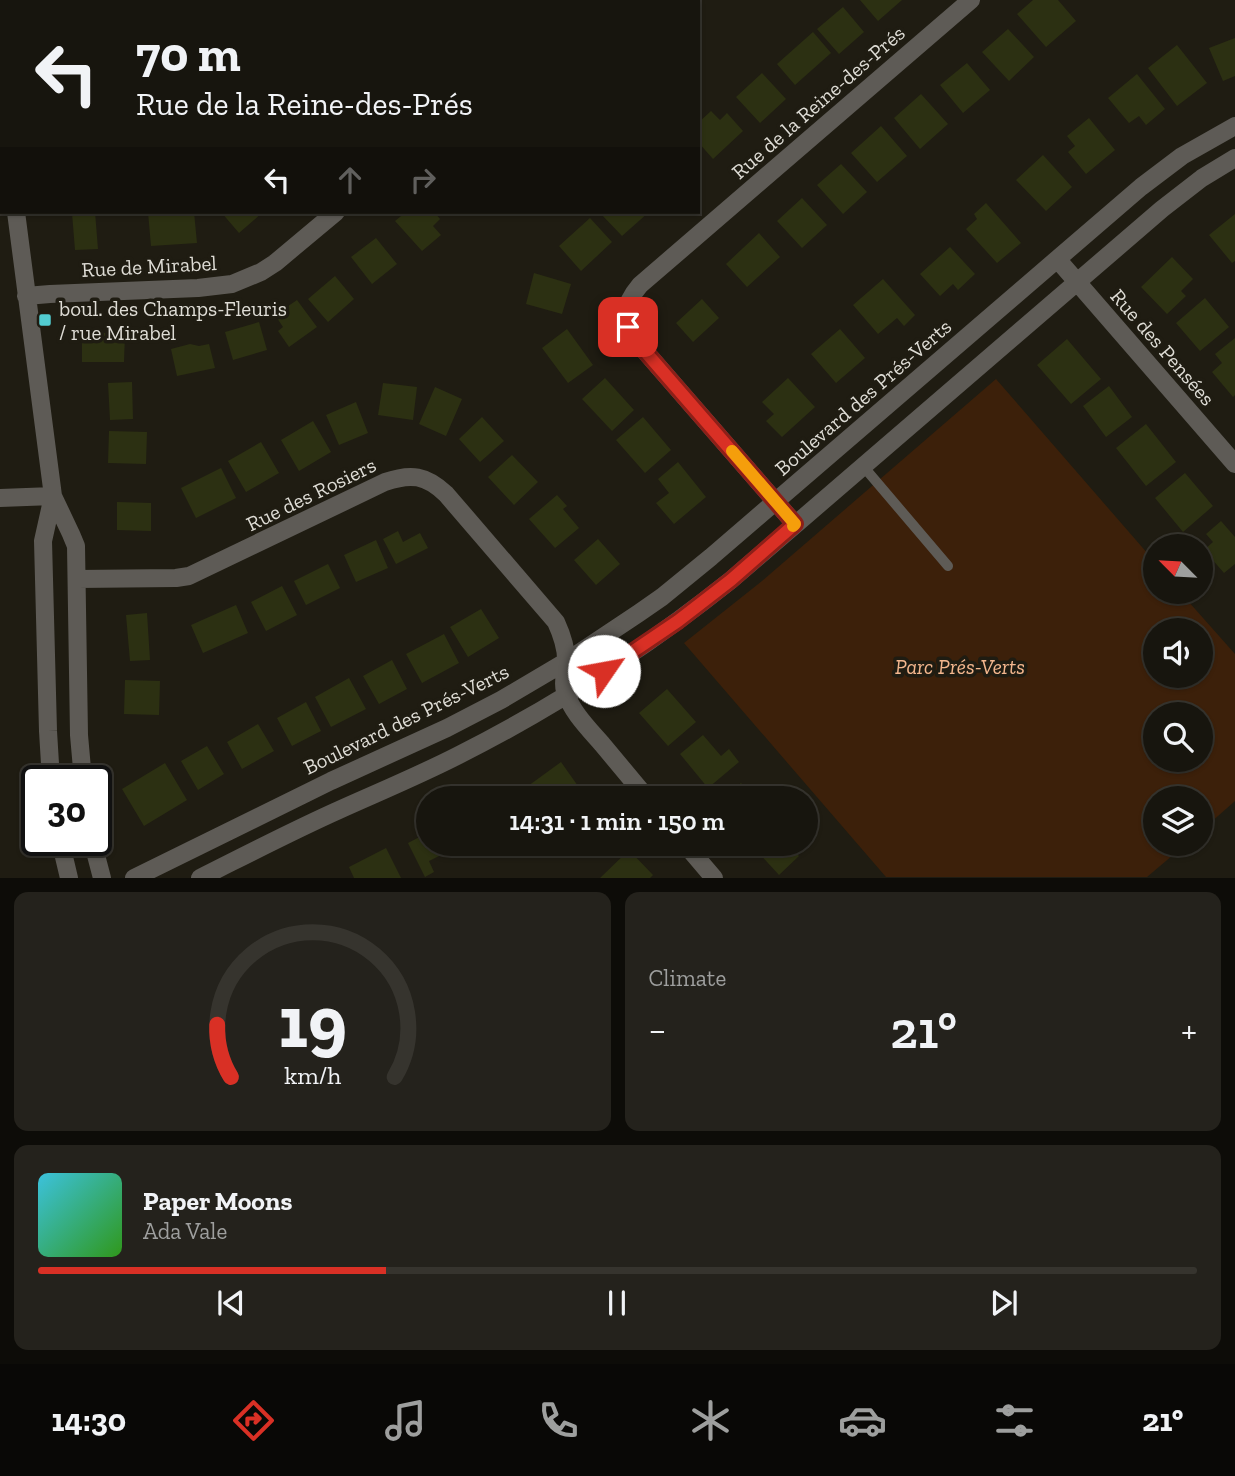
<!DOCTYPE html>
<meta charset="utf-8">
<style>
body{margin:0;font-family:"Zilla Slab",serif;background:#24221c;color:#f1f3f6;height:100vh;display:flex;flex-direction:column;font-size:26px;white-space:nowrap}
*{box-sizing:border-box;margin:0}
p{font-size:23px;color:#9e9f9e}
.icon{flex:none;width:38px;height:38px;fill:none;stroke:currentColor;stroke-width:2;stroke-linecap:round;stroke-linejoin:round}
.map{position:relative;height:878px;overflow:hidden}
.side{display:flex;flex-direction:column;gap:14px;padding:14px;background:#0d0c08;flex:1}
.side>*{flex:none}
.top-card{position:absolute;left:0px;top:0px;width:700px;height:214px;box-shadow:0 2px 5px #0004,0 0 0 2px #36342e;background:#17150e;color:#f1f3f6;overflow:hidden}
.needle{width:46px;rotate:294deg}
.tools{position:absolute;left:1143px;top:534px;display:grid;gap:14px}
.tools a{display:grid;place-items:center;width:70px;height:70px;border-radius:50%;background:#17150e;box-shadow:0 2px 5px #0004,0 0 0 2px #36342e;font-size:35px}
.speed{position:absolute;left:21px;top:765px;display:flex;gap:14px;font-size:35px;font-weight:700;text-align:center}
.speed>*{display:grid;place-content:center;width:91px;height:91px;border-radius:50%;background:#17150e;box-shadow:0 2px 5px #0004,0 0 0 2px #36342e;line-height:1}
.speed .limit{border:4px solid #111;border-radius:10px;background:#fff;color:#111}
.pin{position:absolute;display:grid;place-items:center;width:60px;height:60px;color:#fff;margin:-30px;border-radius:14px;box-shadow:0 4px 10px #0006}
.me{position:absolute;width:77px;margin:-38px;rotate:57deg;stroke-linejoin:round;filter:drop-shadow(0 0 5px #0008)}
.turn{display:flex;align-items:center;gap:24px;height:147px;padding:0 21px;font-size:32px}
.turn .icon{width:91px;height:91px;stroke-width:2.5}
.turn b{display:block;font-size:49px;line-height:60px}
.lanes{display:flex;align-items:center;height:66px;padding:0 21px;background:#0003;justify-content:center;gap:35px;direction:ltr}
.lanes .off{opacity:.35}
.big{font-size:52px;font-weight:600;line-height:1.1}
.side .card{flex:1;display:flex;flex-direction:column;justify-content:center;gap:10px;min-width:0;padding:0 24px;border-radius:14px;background:#24221c}
.side .dial{align-items:center;gap:0}
.dial svg{height:182px;overflow:visible;fill:none;stroke:#36342e;stroke-width:7;stroke-linecap:round;text-anchor:middle}
.dial text{fill:#f1f3f6;stroke:none}
.song{display:flex;align-items:center;gap:21px}
.cover{width:84px;height:84px;border-radius:10px;background:linear-gradient(135deg,hsl(190 70% 55%),hsl(110 70% 35%))}
.played{height:7px;border-radius:4px;background:linear-gradient(90deg,#d93025 30%,#36342e 30%)}
.keys{display:flex;justify-content:space-around;direction:ltr}
.heat{display:flex;justify-content:space-between;align-items:center;font-size:38px;direction:ltr}
.side .tiles{flex:1;display:grid;gap:14px;grid-template-columns:1fr 1fr}
.card:last-child{grid-column:span 2}
.trip{position:absolute;left:416px;top:786px;width:402px;height:70px;border-radius:35px;background:#17150e;box-shadow:0 2px 5px #0004,0 0 0 2px #36342e;font-weight:600;line-height:70px;text-align:center}
.menu{display:flex;height:112px;justify-content:space-around;align-items:center;background:#090806;color:#9e9f9e}
.menu .icon{width:49px;height:49px}
.menu .current{color:#d93025}
.menu b{font-size:32px;color:#f1f3f6}
.map>svg:first-child{display:block}
.green{fill:#3c200a;fill-rule:evenodd}
.building{fill:#2c3012}
.lines{fill:none;stroke-linecap:round;stroke-linejoin:round}
.lane{stroke:#5e5b56;stroke-width:10}
.street{stroke:#5e5b56;stroke-width:18}
.route-casing{stroke:#8d1f18;stroke-width:18}
.route{stroke:#d93025;stroke-width:12}
.slow{stroke:#f59e0b;stroke-width:12}
.poi-dot{fill:#52ccd0;stroke:#1f1c12;stroke-width:2.5}
.labels{text-anchor:middle;dominant-baseline:central;stroke-width:7;stroke-linejoin:round;paint-order:stroke}
.street-label{font-size:21px;fill:#dedcd5;stroke:#1f1c12}
.poi-label{font-size:21px;fill:#dedcd5;stroke:#1f1c12;text-anchor:start}
.park-label{font-size:21px;font-style:italic;fill:#f4b78e;stroke:#1f1c12}
</style>
<div class="map">
<svg width="1235" height="878" viewBox="0 0 1235 878">
<rect width="100%" height="100%" fill="#1f1c12"/>
<path class="green" d="M996 379 1155 562V592H1180L1235 654V801L1201 831 1200 798H1155V844H1186L1147 877H886L684 643 762 581ZM1155 630H1200V676H1155ZM1155 714H1200V760H1155Z"/>
<path class="building" d="M860 0H902L878 21Z
M1033 0H1058L1076 21 1046 47 1017 14Z
M843 7 864 32 839 54 817 29Z
M1008 29 1034 57 1009 81 982 52Z
M813 32 831 53 795 85 777 64Z
M1235 38V76L1223 81 1209 48Z
M1177 45 1207 83 1177 106 1148 68Z
M967 63 990 90 963 113 940 85Z
M762 73 786 99 760 123 736 97Z
M1137 74 1165 109 1146 125 1139 116 1129 123 1108 98Z
M921 94 948 124 920 149 894 118Z
M711 111 720 120 727 113 743 131 713 159 698 142V123Z
M1089 118 1115 150 1086 174 1068 152 1075 146 1067 136Z
M881 126 907 156 877 182 851 153Z
M1043 155 1072 187 1046 211 1016 180Z
M841 164 867 192 843 214 817 185Z
M802 198 827 225 802 248 777 221Z
M986 203 1021 243 997 263 966 229 977 219 974 214Z
M95 212 98 249 75 250 72 213Z
M148 212H194L197 243 151 246Z
M221 212H263L239 233Z
M406 212H434L440 219 433 226 441 235 422 251 395 221Z
M606 212H649L622 236 602 215Z
M1235 214V261L1232 263 1209 235Z
M590 218 612 242 581 271 559 246Z
M759 233 780 257 747 287 726 264Z
M376 238 397 264 372 284 351 257Z
M950 247 975 274 958 290 953 284 940 296 920 274Z
M1172 257 1193 279 1181 291 1186 296 1167 314 1141 287Z
M534 273 571 284 562 314 526 304Z
M335 276 354 299 328 322 308 299Z
M883 279 915 315 904 326 897 318 878 334 853 305Z
M1205 298 1229 327 1200 351 1176 323Z
M702 299 719 318 693 342 676 323Z
M297 300 317 327 289 347 278 331 283 327 275 315Z
M259 322 267 350 233 360 225 332Z
M567 329 593 365 568 383 542 348Z
M840 329 865 358 836 383 811 354Z
M82 333H125L124 362H82Z
M1235 338V395L1233 397 1212 372 1222 363 1215 354Z
M1067 339 1101 379 1071 404 1037 365Z
M190 344 199 346 209 344 215 368 177 376 171 349Z
M605 378 634 410 612 431 582 399Z
M788 378 815 407 782 437 766 421 774 414 762 402Z
M132 382 133 419 110 420 108 383Z
M383 383 417 387 413 420 378 415Z
M1109 386 1132 417 1106 437 1083 406Z
M435 387 462 399 446 436 419 424Z
M356 402 368 433 339 445 326 415Z
M482 417 504 441 480 462 459 439Z
M643 417 671 450 645 473 616 440Z
M313 421 331 452 299 471 281 440Z
M1146 424 1176 462 1146 486 1116 448Z
M109 431 147 432 146 464 108 463Z
M261 442 279 473 246 492 228 461Z
M512 455 538 482 514 505 488 477Z
M678 462 706 497 674 524 656 503 669 493 658 479Z
M221 468 236 498 196 518 181 488Z
M1185 473 1213 506 1183 532 1155 498Z
M557 495 567 506 563 509 579 528 555 548 529 519Z
M117 502 151 503V531L117 530Z
M1221 521 1235 537V564L1224 573 1204 550 1213 542 1206 534Z
M398 531 403 542 420 533 428 548 396 564 383 539Z
M598 539 620 564 596 585 574 560Z
M376 540 388 568 356 582 344 555Z
M328 564 340 588 306 605 294 581Z
M282 586 297 615 266 631 251 602Z
M236 605 248 633 203 653 191 625Z
M481 609 499 638 468 657 450 627Z
M147 613 150 660 130 661 126 615Z
M444 634 459 663 422 683 406 654Z
M392 660 407 689 379 704 363 676Z
M349 678 366 709 331 727 315 697Z
M125 680 160 681 159 715 124 714Z
M667 689 696 722 668 746 639 713Z
M306 702 321 731 292 746 277 718Z
M258 724 274 751 242 769 227 742Z
M703 735 721 756 729 749 739 762 708 788 680 754Z
M207 746 224 774 198 790 181 761Z
M561 762 578 786 561 798H536L528 786Z
M165 763 187 800 144 826 122 789Z
M741 783 755 798H724Z
M429 832V844H452L455 848 429 861 434 872 425 877 408 843Z
M761 844H787L799 856 779 875 755 849Z
M386 848 401 878H354L349 867Z
M629 850 653 875 650 878H600Z"/>
<g class="lines">
<path class="lane" d="M863 466 948 566"/>
<path class="street" d="M9 0V2
M263 0V2
M580 2 582 0
M16 212 53 496 71 534 76 546 79 735 83 780
M1058 260 1235 464
M26 296 50 294 198 288 232 284 261 272 275 263 336 212
M0 498 53 496
M795 524 637 342C621 321 623 305 640 285L971 0
M77 579 176 578 189 576 385 482C411 473 426 475 446 494L556 622C562 635 567 650 566 664 566 674 562 681 565 691 571 711 588 728 602 744 617 762 632 780 647 798
M51 780 48 731 43 541 53 496
M60 840 69 878
M92 840 102 878
M685 844 714 878
M134 878 331 781 447 728 501 700 567 661 639 613 662 597 711 557 1141 187 1182 156 1235 126
M200 878C246 855 292 831 339 810 379 792 420 775 459 755 556 706 647 647 731 580L1162 209 1202 178 1235 158"/>
</g>
<g class="lines">
<defs>
<path id="route" d="M604 671 678 621 731 580 795 524 637 342 628 327"/>
</defs>
<use href="#route" class="route-casing"/>
<use href="#route" class="route"/>
<path class="slow" d="M732 451 795 524 793 526"/>
</g>
<rect class="poi-dot" x="38" y="313" width="14" height="14" rx="3.5"/>
<g class="labels">
<g class="street-label">
<text transform="translate(818 102) rotate(-41)">Rue de la Reine-des-Prés</text>
<text transform="translate(149 266) rotate(-3)">Rue de Mirabel</text>
<text transform="translate(1163 347) rotate(49)">Rue des Pensées</text>
<text transform="translate(863 397) rotate(-41)">Boulevard des Prés-Verts</text>
<text transform="translate(311 494) rotate(-26)">Rue des Rosiers</text>
<text transform="translate(406 719) rotate(-26)">Boulevard des Prés-Verts</text>
</g>
<g class="poi-label">
<text x="59" y="308">boul. des Champs-Fleuris<tspan x="59" dy="24">/ rue Mirabel</tspan></text>
</g>
<g class="park-label">
<text x="960" y="666">Parc Prés-Verts</text>
</g>
</g>
</svg>
<div class="tools">
<a><svg class="needle" viewBox="-14 -14 28 28"><path d="M0-13l5 13h-10z" fill="#e53935"/><path d="M0 13l5-13h-10z" fill="#9e9f9e"/></svg></a>
<a><svg class="icon" aria-label="sound" viewBox="0 0 24 24"><path d="M4 9h4l5-4v14l-5-4H4zM17 9q2 3 0 6"/></svg></a>
<a><svg class="icon" aria-label="search" viewBox="0 0 24 24"><circle cx="10" cy="10" r="6"/><path d="M15 15l6 6"/></svg></a>
<a><svg class="icon" aria-label="layers" viewBox="0 0 24 24"><path d="M12 4l9 5-9 5-9-5zM3 14l9 5 9-5"/></svg></a>
</div>
<div class="speed"><div class="limit">30</div></div>
<div class="pin" style="left:628px;top:327px;background:#d93025"><svg class="icon" aria-label="arrive" viewBox="0 0 24 24"><path d="M6 21V4h12l-3 4 3 4H6"/></svg></div>
<svg class="me" style="left:604px;top:671px" viewBox="-20 -20 40 40"><circle r="19" fill="#fff"/><path d="M0-13L10 11 0 6-10 11z" fill="#d93025"/></svg>
<div class="trip">14:31 · 1 min · 150 m</div>
<div class="top-card">
<div class="turn"><svg class="icon" aria-label="left" viewBox="0 0 24 24"><path d="M17 20v-9H6M10 6l-5 5 5 5"/></svg><div><b>70 m</b>Rue de la Reine-des-Prés</div></div>
<div class="lanes"><svg class="icon" aria-label="left" viewBox="0 0 24 24"><path d="M17 20v-9H6M10 6l-5 5 5 5"/></svg><svg class="icon off" aria-label="ahead" viewBox="0 0 24 24"><path d="M12 20V5M6 11l6-6 6 6"/></svg><svg class="icon off" aria-label="right" viewBox="0 0 24 24"><path d="M7 20v-9h11M14 6l5 5-5 5"/></svg></div>
</div>
</div>
<section class="side">
<div class="tiles">
<div class="card dial"><svg viewBox="0 0 100 80">
<path d="M14 69A42 42 0 1 1 86 69"/>
<path d="M14 69A42 42 0 0 1 8 46" stroke="#d93025"/>
<text x="50" y="56" font-size="32" font-weight="700">19</text>
<text x="50" y="72" font-size="11">km/h</text>
</svg></div>
<div class="card"><p>Climate</p>
<div class="heat"><a>−</a><b class="big">21°</b><a>+</a></div>
</div>
<div class="card">
<div class="song"><i class="cover"></i><div><b>Paper Moons</b><p>Ada Vale</p></div></div>
<div class="played"></div>
<div class="keys"><svg class="icon" aria-label="previous" viewBox="0 0 24 24"><path d="M18 5L8 12l10 7zM5 5v14"/></svg><svg class="icon" aria-label="pause" viewBox="0 0 24 24"><path d="M8 5v14M16 5v14"/></svg><svg class="icon" aria-label="next" viewBox="0 0 24 24"><path d="M6 5l10 7-10 7zM19 5v14"/></svg></div>
</div>
</div>
</section>
<nav class="menu">
<b>14:30</b>
<svg class="icon current" aria-label="directions" viewBox="0 0 24 24"><path d="M12 3l9 9-9 9-9-9zM9 14v-3h6M13 9l2 2-2 2"/></svg>
<svg class="icon" aria-label="music" viewBox="0 0 24 24"><path d="M9 18V5l10-2v13"/><circle cx="6" cy="18" r="3"/><circle cx="16" cy="16" r="3"/></svg>
<svg class="icon" aria-label="phone" viewBox="0 0 24 24"><path d="M5 4h4l2 5-3 2q2 4 5 5l2-3 5 2v4C11 20 4 13 5 4z"/></svg>
<svg class="icon" aria-label="climate" viewBox="0 0 24 24"><path d="M12 3v18M4 7l16 10M4 17L20 7"/></svg>
<svg class="icon" aria-label="car" viewBox="0 0 24 24"><path d="M5 17H2v-5l4-1 3-4h7l3 4 3 1v5h-3M9 17h6M6 11h13"/><circle cx="7" cy="17" r="2"/><circle cx="17" cy="17" r="2"/></svg>
<svg class="icon" aria-label="filters" viewBox="0 0 24 24"><path d="M4 7h16M4 17h16"/><circle cx="9" cy="7" r="2"/><circle cx="15" cy="17" r="2"/></svg>
<b>21°</b>
</nav>
